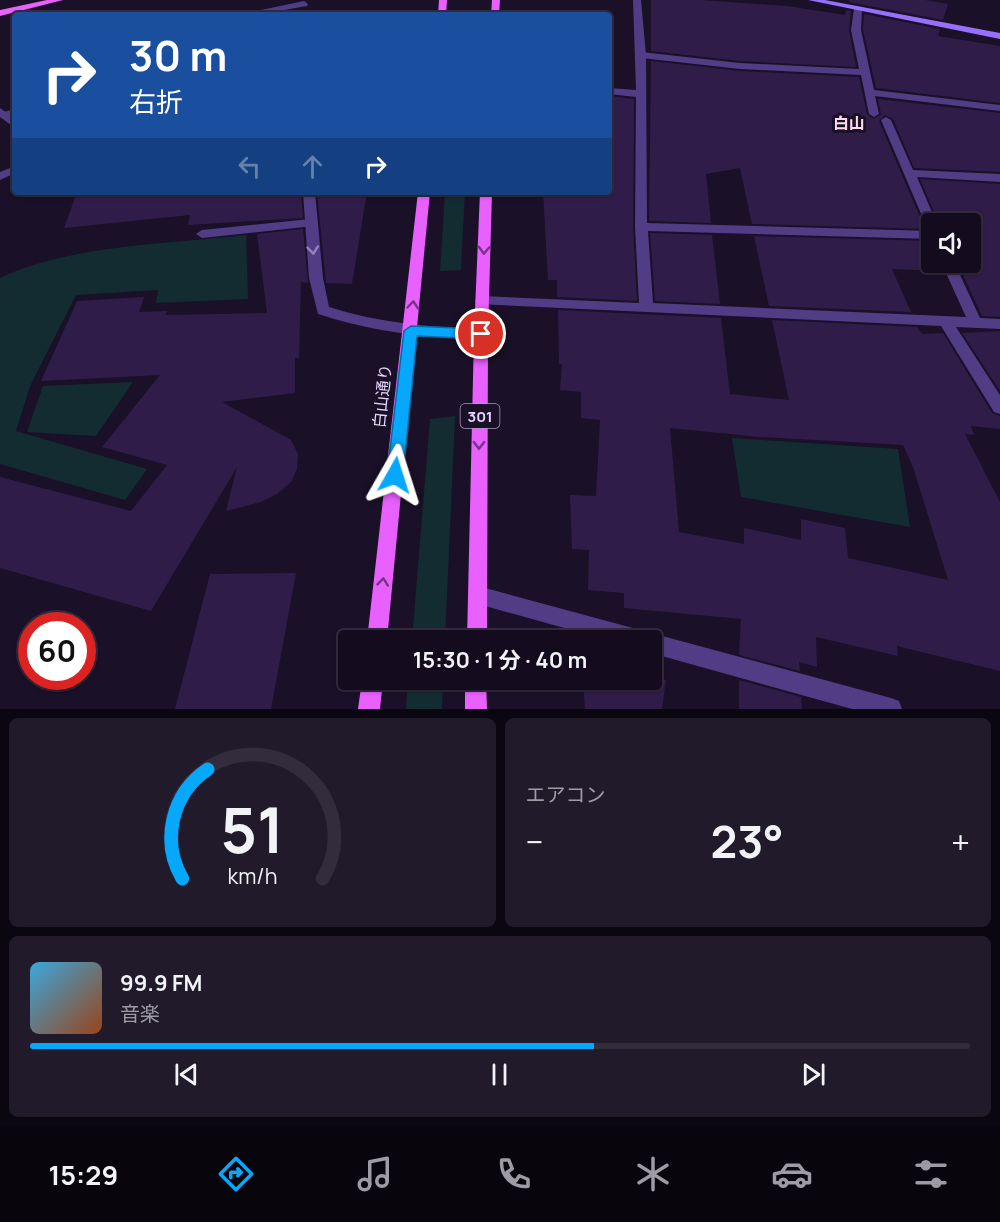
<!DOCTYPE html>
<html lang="ja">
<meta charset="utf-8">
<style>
body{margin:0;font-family:Manrope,"Noto Sans JP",sans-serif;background:#211a2b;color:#f1f3f6;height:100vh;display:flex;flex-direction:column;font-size:22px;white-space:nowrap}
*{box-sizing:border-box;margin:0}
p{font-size:20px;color:#9d9ba4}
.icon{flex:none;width:33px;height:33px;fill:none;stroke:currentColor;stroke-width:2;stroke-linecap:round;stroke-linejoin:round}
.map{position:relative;height:709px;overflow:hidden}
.sheet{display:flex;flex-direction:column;gap:9px;padding:9px;background:#0b0710;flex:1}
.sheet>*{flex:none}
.guide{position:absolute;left:12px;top:12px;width:600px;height:183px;border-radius:6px;box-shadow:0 2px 4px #0004,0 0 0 2px #332c3c;background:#1a4fa0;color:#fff;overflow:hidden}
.controls{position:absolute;left:921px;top:213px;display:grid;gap:12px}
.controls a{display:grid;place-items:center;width:60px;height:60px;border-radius:6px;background:#140c1e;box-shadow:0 2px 4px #0004,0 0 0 2px #332c3c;font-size:30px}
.speed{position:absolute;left:18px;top:612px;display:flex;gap:12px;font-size:30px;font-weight:700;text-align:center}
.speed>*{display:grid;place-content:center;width:78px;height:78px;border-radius:50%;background:#140c1e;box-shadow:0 2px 4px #0004,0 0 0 2px #332c3c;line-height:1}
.speed .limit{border:9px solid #d22;background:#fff;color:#111}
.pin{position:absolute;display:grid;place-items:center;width:51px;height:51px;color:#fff;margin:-26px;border:3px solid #fff;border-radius:50%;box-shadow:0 2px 6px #0007}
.me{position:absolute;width:66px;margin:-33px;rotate:6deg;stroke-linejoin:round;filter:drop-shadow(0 0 4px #0008)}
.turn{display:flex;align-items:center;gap:21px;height:126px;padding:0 18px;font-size:27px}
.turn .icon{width:78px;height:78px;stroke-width:2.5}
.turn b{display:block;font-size:42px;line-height:51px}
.lanes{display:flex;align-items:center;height:57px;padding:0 18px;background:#0003;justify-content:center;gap:30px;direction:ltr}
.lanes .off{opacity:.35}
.big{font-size:45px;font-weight:700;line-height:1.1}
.sheet .card{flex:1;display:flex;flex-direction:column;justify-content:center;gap:9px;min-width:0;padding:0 21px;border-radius:9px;background:#211a2b}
.sheet .dial{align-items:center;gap:0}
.dial svg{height:156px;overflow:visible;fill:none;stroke:#332c3c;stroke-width:7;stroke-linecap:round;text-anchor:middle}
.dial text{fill:#f1f3f6;stroke:none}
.song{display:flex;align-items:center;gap:18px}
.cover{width:72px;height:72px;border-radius:9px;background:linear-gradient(135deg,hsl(200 70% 55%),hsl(20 70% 35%))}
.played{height:6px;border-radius:3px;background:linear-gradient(90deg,#06a8fc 60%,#332c3c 60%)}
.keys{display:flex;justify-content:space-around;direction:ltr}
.heat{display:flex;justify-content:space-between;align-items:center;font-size:33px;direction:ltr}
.sheet .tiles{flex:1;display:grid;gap:9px;grid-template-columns:1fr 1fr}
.card:last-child{grid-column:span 2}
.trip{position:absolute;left:338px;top:630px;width:324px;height:60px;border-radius:6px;background:#140c1e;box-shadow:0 2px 4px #0004,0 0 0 2px #332c3c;font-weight:700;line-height:60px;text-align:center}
.tab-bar{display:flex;height:96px;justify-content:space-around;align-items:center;background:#08050c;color:#9d9ba4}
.tab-bar .icon{width:42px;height:42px}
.tab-bar .on{color:#06a8fc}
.tab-bar b{font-size:27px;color:#f1f3f6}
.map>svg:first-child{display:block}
.green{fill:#132c32}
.building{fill:#301c49;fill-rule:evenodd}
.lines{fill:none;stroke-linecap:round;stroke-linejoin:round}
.lane{fill:#513c86;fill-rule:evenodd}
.street{fill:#513c86;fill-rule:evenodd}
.secondary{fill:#9670fd;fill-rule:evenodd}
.primary{fill:#e860fd;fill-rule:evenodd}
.oneway{stroke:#9482bc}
.oneway2{stroke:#773488}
.route{fill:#06a8fc;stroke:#046da4;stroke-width:1.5}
.labels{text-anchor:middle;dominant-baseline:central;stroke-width:6;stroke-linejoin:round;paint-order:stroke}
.shield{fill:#1a1028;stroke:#a89cbe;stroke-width:1.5}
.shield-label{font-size:15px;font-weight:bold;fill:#e5d8fe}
.far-quarter-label{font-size:16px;font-weight:bold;fill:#ffdae8;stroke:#1a1028}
.street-label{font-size:16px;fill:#e5d8fe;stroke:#1a1028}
</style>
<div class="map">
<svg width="1000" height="709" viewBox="0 0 1000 709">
<rect width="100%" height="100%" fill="#1a1028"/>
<path class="green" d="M445 192H465L461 270 440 271Z
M246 235 248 299 156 303 158 290 76 295 30 386 16 431 147 469 125 500 0 464V278C70 245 168 244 246 235Z
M133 382 96 436 27 432 43 386Z
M455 416 445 640H412L430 419Z
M732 438 898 449 910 527 741 497Z
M408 680H443L442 709H406Z"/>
<path class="building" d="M651 0H701L787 6 845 15 846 10 851 11 849 30 856 67 740 61 651 51Z
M849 0H925L948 4 943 20 849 2Z
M864 14 940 29 938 36 1000 46V103L876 88 863 30Z
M651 61 740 71 859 77 867 114 873 119 881 115 878 99 1000 113V172L914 168 893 119 885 115 879 121 925 229 752 224 740 168 706 174 711 223 649 221Z
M609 96 634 99 633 227 637 301 557 297V280H548L543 192H609Z
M920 179 1000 184V317L982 316 957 262H970V224H939Z
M77 192H301L303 218 188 225 190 215 64 228Z
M317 192H367L352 284 326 283Z
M303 229 308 283 301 282 299 358H295V393L222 402 291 440 298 454 297 469 291 482 277 494 261 502 226 511 237 467 151 611 0 568V477L131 511 167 465 102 447 160 375 41 381 77 301 144 297 139 312 167 311 166 315 267 313 257 234Z
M650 233 712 235 720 304 655 301Z
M754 236 932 241V262H939L943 271 892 269 911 312 769 306Z
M558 310 721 318 730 394 789 400 772 320 917 327 922 334 943 333 992 413 1000 416V429L971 426 974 435 965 434 1000 502V671L897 646 898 656 816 637 817 667 799 662 800 671 739 655 741 619 624 608V593L588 590 589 550 572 549 570 495 596 496 600 420 581 418V392L560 390 562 364H559ZM670 428 760 437 903 445 913 467 948 580 848 558 845 528 801 519V540L744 528V544L679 532Z
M1000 331V391L962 333Z
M296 573 271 709H175L210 574Z
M583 680H666L662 709H585Z
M739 680 801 697 802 709H739Z"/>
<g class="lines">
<path class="lane" d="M858 6 862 9 861 30 874 90 1000 105V111L875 96 879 114 874 117 869 114 861 75 740 69 641 58 636 55 641 52 740 63 859 69 851 30 854 9Z
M0 108 15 119V128L0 117Z
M310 219 316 223 314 226 202 238 196 234 202 230Z"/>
<path class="street" d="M633 0H641L646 55 647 223 932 231V239L648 231 653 303 966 317 941 262H954L980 318 1000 319V329L956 327 1000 395V414L994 412 941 326 477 304 475 301 477 298 482 296 639 303 635 227 636 97 609 94V88L636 90Z
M304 1 308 4 307 6 256 15H237Z
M15 109V115L0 117V113Z
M886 117 891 120 913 170 1000 174V182L917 177 937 224H932V231L928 230 881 120Z
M15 166V173L0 180V172Z
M303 192H315L323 278 329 307C379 323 429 327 481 329L488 334 486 338C475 341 461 338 449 338 404 335 361 328 318 314L309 278Z
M478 586 891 698 899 701 902 709H852L651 653V640H607L478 604 471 602 468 595 471 588Z"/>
<path class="secondary" d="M808 0H825L1000 33V39Z"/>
<path class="primary" d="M47 0H63L0 16V10Z
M439 0H447L446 15H438Z
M492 0H500L499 15H491Z
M418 192H430L387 640H367Z
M480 192H492L488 334 487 640H467L474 334Z
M362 680H383L380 709H358Z
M465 680H486L487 709H465Z"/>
</g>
<defs><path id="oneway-chevron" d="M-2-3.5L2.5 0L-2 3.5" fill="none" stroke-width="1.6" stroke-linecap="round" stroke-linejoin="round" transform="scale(1.5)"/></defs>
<use class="oneway" href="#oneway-chevron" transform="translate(313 250) rotate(84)"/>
<g class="oneway2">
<use href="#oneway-chevron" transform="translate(484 250) rotate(92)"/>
<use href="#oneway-chevron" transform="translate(413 305) rotate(-85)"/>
<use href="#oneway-chevron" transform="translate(479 445) rotate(91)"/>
<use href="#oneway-chevron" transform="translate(383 582) rotate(-84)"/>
</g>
<path class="route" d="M411 326 481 329 487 334 481 339 417 336 403 475 400 480H389L387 475 404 331Z"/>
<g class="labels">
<rect class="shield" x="460.5" y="404" width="39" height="24" rx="4.5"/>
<g class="shield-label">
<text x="480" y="416">301</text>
</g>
<g class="far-quarter-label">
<text x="849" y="123">白山</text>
</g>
<g class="street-label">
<text transform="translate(382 396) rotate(-84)">白山通り</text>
</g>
</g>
</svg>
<div class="controls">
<a><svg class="icon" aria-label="sound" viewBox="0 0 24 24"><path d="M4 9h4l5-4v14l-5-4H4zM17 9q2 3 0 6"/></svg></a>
</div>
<div class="speed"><div class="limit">60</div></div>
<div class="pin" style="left:481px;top:334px;background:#d93025"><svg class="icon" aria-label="arrive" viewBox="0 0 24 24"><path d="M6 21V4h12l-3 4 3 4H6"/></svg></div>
<svg class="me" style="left:395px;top:475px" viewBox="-20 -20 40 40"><path d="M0-17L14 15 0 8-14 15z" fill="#06a8fc" stroke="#fff" stroke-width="4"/></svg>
<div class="trip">15:30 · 1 分 · 40 m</div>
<div class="guide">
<div class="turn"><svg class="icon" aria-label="right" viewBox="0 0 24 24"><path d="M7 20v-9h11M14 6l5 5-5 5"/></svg><div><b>30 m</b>右折</div></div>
<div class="lanes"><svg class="icon off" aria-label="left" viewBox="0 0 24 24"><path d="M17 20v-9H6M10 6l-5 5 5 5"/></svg><svg class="icon off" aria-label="ahead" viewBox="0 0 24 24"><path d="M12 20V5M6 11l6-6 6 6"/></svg><svg class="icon" aria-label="right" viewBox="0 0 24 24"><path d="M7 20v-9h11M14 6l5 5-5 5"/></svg></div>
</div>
</div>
<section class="sheet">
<div class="tiles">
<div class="card dial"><svg viewBox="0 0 100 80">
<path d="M14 69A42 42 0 1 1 86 69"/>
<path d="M14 69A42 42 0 0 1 27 13" stroke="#06a8fc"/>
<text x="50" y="56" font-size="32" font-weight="700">51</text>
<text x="50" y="72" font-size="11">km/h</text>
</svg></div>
<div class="card"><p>エアコン</p>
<div class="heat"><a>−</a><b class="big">23°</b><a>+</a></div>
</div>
<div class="card">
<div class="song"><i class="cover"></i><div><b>99.9 FM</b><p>音楽</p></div></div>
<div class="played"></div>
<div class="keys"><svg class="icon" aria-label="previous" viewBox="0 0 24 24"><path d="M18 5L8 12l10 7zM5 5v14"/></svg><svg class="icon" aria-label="pause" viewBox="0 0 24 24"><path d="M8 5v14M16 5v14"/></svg><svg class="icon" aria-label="next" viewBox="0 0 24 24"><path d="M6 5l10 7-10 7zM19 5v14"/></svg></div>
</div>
</div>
</section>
<nav class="tab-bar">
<b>15:29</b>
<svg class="icon on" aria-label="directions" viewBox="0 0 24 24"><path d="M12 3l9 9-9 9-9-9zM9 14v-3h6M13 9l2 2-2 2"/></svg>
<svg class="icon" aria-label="music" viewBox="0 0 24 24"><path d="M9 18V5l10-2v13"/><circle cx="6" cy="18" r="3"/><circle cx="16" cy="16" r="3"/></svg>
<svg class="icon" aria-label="phone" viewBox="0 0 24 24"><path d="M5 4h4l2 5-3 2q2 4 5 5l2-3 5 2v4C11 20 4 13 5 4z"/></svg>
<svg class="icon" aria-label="climate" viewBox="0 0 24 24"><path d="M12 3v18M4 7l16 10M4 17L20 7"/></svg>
<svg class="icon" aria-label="car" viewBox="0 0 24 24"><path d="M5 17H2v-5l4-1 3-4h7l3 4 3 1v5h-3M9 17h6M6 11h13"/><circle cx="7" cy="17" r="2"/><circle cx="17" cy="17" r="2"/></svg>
<svg class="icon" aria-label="filters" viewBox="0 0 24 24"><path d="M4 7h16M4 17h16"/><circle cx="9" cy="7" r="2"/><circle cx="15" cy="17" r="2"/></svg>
</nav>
